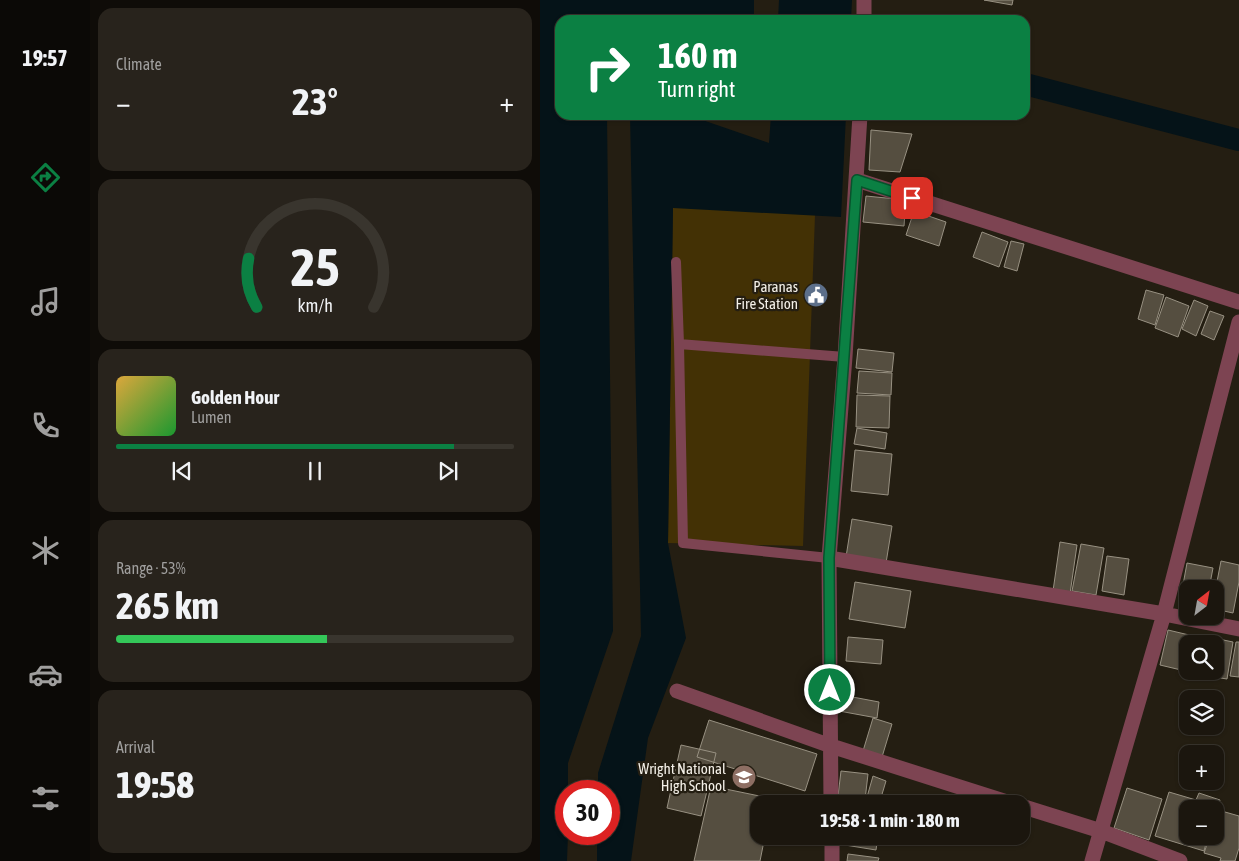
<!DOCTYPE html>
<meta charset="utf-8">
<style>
body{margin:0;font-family:"Asap Condensed",sans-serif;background:#28231c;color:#f1f3f6;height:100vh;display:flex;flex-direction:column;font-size:19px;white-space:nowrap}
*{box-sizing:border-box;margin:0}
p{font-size:16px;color:#a09f9e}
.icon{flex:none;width:28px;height:28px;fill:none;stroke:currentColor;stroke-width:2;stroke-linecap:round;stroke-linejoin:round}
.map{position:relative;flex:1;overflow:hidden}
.drawer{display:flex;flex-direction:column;gap:8px;padding:8px;background:#0f0c08;width:450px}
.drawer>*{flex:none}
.hud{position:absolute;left:15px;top:15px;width:475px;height:105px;border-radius:15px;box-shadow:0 1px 4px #0004,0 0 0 1px #39352e;background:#0b8043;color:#fff;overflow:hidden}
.needle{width:32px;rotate:31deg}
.tools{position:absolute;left:639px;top:580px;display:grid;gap:10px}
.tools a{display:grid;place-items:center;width:45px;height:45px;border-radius:10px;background:#1b160e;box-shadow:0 1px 4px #0004,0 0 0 1px #39352e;font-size:25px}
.speed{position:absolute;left:15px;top:780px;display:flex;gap:10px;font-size:25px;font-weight:700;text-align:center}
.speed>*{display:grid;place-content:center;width:65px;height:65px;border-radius:50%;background:#1b160e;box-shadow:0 1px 4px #0004,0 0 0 1px #39352e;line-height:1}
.speed .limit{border:8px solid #d22;background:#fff;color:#111}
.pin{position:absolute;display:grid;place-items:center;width:42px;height:42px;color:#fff;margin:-21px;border-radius:10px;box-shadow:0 2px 8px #0006}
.me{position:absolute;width:55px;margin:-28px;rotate:0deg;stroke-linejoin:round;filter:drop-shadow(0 0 4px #0008)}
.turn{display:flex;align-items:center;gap:18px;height:105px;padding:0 20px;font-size:22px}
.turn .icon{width:65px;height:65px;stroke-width:2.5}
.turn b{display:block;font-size:35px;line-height:42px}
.big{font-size:38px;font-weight:700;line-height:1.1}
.drawer .tile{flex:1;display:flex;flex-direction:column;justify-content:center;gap:8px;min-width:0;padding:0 18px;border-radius:15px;background:#28231c}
.drawer .dial{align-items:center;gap:0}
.dial svg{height:130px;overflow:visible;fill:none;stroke:#39352e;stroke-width:7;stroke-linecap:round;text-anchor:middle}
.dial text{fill:#f1f3f6;stroke:none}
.song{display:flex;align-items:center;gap:15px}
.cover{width:60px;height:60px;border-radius:8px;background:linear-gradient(135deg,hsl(40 70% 55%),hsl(130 70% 35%))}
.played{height:5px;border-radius:2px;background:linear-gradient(90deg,#0b8043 85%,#39352e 85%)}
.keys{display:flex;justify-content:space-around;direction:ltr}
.heat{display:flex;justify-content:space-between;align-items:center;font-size:28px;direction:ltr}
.charge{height:8px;border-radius:4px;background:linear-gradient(90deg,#34c759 53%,#39352e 0)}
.trip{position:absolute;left:210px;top:795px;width:280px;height:50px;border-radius:15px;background:#1b160e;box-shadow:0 1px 4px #0004,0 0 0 1px #39352e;font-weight:700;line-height:50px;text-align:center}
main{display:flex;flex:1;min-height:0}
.tab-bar{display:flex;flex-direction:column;width:90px;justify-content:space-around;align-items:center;background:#0b0906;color:#a09f9e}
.tab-bar .icon{width:35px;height:35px}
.tab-bar .active{color:#0b8043}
.tab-bar b{font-size:22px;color:#f1f3f6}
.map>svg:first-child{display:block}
.green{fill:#433105}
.water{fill:#051318;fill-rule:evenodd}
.pier{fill:#241e12}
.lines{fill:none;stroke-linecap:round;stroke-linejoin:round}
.canal{stroke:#051318;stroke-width:22}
.building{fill:#554e40;stroke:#989182}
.lane{stroke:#7d4452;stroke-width:10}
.street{stroke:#7d4452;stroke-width:15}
.route-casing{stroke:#07532c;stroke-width:12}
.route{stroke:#0b8043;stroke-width:9}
.labels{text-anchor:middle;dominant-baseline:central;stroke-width:4.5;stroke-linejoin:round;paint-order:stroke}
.poi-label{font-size:15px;fill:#f4f0e8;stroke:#241e12;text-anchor:end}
</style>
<main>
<nav class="tab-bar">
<b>19:57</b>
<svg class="icon active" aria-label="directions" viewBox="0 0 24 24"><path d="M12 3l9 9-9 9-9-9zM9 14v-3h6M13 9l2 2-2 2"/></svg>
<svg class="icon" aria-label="music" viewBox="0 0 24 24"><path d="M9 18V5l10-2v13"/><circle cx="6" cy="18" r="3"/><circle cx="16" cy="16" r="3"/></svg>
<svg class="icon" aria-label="phone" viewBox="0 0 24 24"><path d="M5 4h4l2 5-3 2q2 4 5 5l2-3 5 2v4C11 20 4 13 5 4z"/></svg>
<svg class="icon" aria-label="climate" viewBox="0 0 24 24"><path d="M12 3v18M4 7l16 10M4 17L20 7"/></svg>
<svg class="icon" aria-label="car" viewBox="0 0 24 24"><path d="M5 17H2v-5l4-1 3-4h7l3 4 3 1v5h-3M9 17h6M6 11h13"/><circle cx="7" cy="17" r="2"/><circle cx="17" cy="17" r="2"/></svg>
<svg class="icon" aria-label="filters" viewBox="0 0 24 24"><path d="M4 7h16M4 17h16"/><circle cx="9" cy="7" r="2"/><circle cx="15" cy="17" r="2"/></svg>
</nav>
<section class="drawer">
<div class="tile"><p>Climate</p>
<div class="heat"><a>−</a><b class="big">23°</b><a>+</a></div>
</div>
<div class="tile dial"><svg viewBox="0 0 100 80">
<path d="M14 69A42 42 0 1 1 86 69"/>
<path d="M14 69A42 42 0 0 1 9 39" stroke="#0b8043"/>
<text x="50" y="56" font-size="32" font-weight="700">25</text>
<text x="50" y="72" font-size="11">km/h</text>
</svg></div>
<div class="tile">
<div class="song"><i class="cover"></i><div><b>Golden Hour</b><p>Lumen</p></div></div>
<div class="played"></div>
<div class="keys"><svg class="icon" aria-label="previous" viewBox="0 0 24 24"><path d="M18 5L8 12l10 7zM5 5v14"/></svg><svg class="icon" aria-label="pause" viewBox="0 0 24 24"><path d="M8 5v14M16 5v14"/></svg><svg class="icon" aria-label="next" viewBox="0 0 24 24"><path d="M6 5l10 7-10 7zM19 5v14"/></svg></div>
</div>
<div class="tile"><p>Range · 53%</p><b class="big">265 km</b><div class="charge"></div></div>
<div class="tile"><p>Arrival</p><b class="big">19:58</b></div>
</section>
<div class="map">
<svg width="699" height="861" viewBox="0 0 699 861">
<rect width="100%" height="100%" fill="#241e12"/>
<path class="green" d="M133 207 275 215 263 546 128 543Z"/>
<path class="water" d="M0 0H312L311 20H20V115H306L301 217 133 208 128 543 146 638 108 738 91 861H0ZM26 791H69V834H26Z"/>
<path class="pier" d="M214 0H239L238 20H214Z
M67 115H90L101 636 58 773V791H28V763L73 631Z
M148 115H204L213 118V115H231L229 143Z
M28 834H57V861H27Z"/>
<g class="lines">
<path class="canal" d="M485 84 699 140"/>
</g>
<path class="building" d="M444 0H473L472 5Z
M331 130 372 134 360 172 329 170Z
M326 196 366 200 364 226 323 222Z
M374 211 406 222 399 246 366 235Z
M442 232 468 242 459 267 433 257Z
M471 241 484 244 477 271 464 267Z
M606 290 624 295 615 325 598 319Z
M626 297 649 306 638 337 615 328Z
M654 300 668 306 656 336 642 329Z
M670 311 684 316 674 340 661 334Z
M318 349 354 353 352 372 316 368Z
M319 371 352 373 351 395 317 393Z
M317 395 350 396 349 428 316 427Z
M317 428 347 433 345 449 314 444Z
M315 450 352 454 348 495 311 491Z
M312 519 352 526 346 563 306 557Z
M520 542 537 545 530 594 513 591Z
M541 544 564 548 556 595 532 591Z
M567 556 589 559 584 595 562 591Z
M681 561 699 565V582L693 613 675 609V592Z
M647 563 673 568 669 589H648V609L639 607Z
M315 582 371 591 365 628 309 619Z
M628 630 666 639 665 644H648V671H658V674L620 665Z
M308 637 343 640 341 664 306 661Z
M669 637 693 642 687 679 662 675 663 671H675V644H668Z
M696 642H699V677L690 676Z
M302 695 339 702 337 718 299 711Z
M333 718 352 724 342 757 323 751Z
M169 720 277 754 265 791 157 757Z
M141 745 176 753 161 816 127 808Z
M301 771 328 774 325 800 298 796Z
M333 776 346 781 340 801 327 797Z
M171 786 234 799 233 804H219V836H225L220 861H154Z
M587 788 622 799 609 840 574 828Z
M629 792 656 800 659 793 680 800 675 815V809H648V836H668L664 851 615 836Z
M302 799 325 804H301Z
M678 810 699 816V848L695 861H680L681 858 664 853 670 836H675V820Z
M306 836H338L336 850 305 845Z
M308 854 339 858 338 861H307Z"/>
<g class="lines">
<path class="lane" d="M136 262 139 344
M289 558 143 543 139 344 305 357"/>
<path class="street" d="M324 20V0
M317 180 699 302
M289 558 624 614 699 629
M137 691 291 746 473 804
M291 804 289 558 305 357 320 115
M481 806 561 831 640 861
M292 836V861
M552 861 624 614 699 322"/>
</g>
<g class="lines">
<defs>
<path id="route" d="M290 690 289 558 317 180 372 198"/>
</defs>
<use href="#route" class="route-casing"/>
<use href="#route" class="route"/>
</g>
<defs>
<symbol id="civic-disc" viewBox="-11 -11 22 22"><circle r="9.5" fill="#5c6f8a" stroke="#241e12"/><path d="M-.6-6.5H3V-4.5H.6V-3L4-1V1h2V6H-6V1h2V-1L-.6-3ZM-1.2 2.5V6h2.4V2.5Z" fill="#fff"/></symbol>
<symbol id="school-disc" viewBox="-11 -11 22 22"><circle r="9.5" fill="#8d6e63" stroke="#241e12"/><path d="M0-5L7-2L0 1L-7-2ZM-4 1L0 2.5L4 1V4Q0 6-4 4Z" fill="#fff"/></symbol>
</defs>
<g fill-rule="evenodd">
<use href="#civic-disc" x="262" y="281" width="28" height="28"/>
<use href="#school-disc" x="190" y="763" width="28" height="28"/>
</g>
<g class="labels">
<g class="poi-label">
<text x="258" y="286">Paranas<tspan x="258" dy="17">Fire Station</tspan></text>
<text x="186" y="768">Wright National<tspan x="186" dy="17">High School</tspan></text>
</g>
</g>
</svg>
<div class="tools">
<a><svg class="needle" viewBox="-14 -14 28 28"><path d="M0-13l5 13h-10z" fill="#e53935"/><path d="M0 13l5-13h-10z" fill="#a09f9e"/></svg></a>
<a><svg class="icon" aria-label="search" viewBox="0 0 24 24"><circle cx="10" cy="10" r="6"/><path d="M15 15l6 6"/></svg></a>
<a><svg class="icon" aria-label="layers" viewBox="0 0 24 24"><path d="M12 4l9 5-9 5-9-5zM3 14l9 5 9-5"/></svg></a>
<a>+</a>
<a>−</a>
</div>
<div class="speed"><div class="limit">30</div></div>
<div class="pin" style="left:372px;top:198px;background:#d93025"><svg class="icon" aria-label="arrive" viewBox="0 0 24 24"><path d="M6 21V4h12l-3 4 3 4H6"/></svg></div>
<svg class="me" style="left:290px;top:690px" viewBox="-20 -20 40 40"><circle r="17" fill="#0b8043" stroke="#fff" stroke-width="3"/><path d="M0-11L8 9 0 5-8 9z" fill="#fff"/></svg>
<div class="trip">19:58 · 1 min · 180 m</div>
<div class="hud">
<div class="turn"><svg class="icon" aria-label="right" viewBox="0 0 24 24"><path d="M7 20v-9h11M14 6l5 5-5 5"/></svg><div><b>160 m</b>Turn right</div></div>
</div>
</div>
</main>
